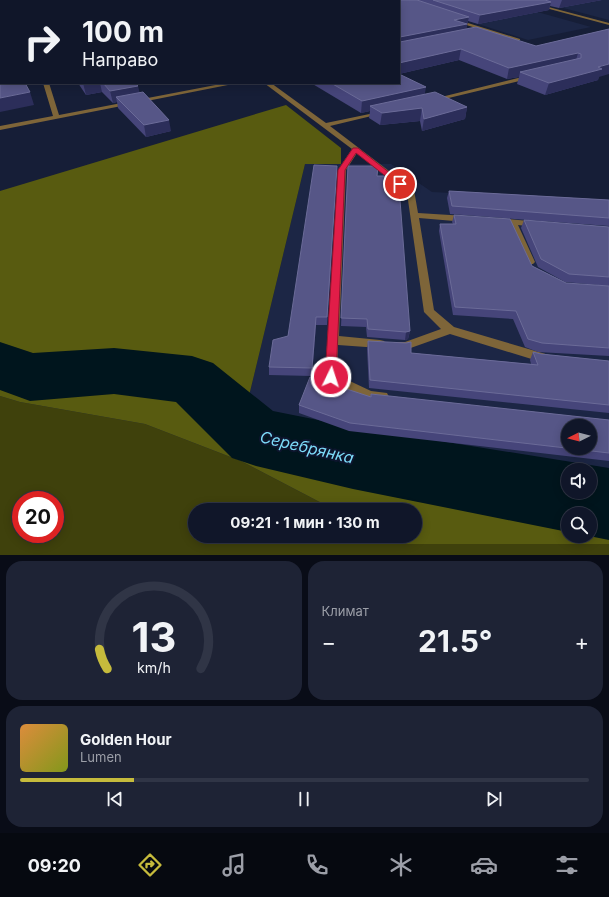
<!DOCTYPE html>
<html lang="ru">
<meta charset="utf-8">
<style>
body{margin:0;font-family:Inter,sans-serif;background:#1e2335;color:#f1f3f6;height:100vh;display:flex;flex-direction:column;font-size:15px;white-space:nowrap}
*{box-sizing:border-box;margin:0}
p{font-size:13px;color:#9c9fa8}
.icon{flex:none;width:22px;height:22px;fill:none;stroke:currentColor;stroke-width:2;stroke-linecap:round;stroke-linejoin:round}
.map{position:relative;height:555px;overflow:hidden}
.sheet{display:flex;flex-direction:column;gap:6px;padding:6px;background:#090c17;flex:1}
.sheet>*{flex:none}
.guide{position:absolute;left:0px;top:0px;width:400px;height:84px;box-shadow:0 2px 10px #0003,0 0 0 1px #303546;background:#101629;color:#f1f3f6;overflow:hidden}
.needle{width:26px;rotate:264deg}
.fabs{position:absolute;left:561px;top:419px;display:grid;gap:8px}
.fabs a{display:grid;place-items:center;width:36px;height:36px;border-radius:50%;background:#101629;box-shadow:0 2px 10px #0003,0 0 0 1px #303546;font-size:20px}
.speed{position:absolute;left:12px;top:491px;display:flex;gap:8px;font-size:20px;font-weight:700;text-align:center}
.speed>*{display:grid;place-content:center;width:52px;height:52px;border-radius:50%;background:#101629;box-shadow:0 2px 10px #0003,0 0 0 1px #303546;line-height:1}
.speed .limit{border:6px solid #d22;background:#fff;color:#111}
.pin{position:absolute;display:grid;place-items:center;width:34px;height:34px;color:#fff;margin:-17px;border:2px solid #fff;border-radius:50%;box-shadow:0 1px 4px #0007}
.me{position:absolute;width:44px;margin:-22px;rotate:4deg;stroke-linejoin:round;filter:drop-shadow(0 0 3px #0008)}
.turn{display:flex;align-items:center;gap:14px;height:84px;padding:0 16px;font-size:18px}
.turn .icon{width:52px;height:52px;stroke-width:2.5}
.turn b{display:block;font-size:28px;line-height:34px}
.big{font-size:30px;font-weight:700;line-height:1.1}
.sheet .widget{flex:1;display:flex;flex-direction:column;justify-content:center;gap:6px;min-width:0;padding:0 14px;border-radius:16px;background:#1e2335}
.sheet .dial{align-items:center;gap:0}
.dial svg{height:104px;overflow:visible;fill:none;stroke:#303546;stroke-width:7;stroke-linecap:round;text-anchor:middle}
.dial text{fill:#f1f3f6;stroke:none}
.song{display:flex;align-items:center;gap:12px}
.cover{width:48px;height:48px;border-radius:6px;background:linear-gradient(135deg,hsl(30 70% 55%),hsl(70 70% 35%))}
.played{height:4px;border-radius:2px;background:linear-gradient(90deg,#c6bb3c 20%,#303546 20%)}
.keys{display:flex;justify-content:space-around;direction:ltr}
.heat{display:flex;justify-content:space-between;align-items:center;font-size:22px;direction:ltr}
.sheet .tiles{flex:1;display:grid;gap:6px;grid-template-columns:1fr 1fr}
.widget:last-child{grid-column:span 2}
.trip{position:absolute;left:188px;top:503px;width:234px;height:40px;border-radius:20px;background:#101629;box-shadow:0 2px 10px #0003,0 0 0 1px #303546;font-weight:700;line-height:40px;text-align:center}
.tab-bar{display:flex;height:64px;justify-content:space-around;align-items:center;background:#060910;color:#9c9fa8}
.tab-bar .icon{width:28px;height:28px}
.tab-bar .selected{color:#c6bb3c}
.tab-bar b{font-size:18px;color:#f1f3f6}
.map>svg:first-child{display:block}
.built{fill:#1c2645;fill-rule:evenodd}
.green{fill:#3f410c;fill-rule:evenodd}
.forest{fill:#585b10;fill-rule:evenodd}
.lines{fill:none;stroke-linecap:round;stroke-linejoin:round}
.river{fill:#00151d;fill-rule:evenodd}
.minor{fill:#7e6539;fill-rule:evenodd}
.wall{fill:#46457a}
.shaded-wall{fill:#2c2e5a}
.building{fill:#565687;stroke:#6b6b98;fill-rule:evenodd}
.route{fill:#e11d48;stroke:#92132f}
.labels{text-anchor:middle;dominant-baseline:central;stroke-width:4;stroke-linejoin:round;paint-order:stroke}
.near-water-label{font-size:16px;font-style:italic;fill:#7ddbf9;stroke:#0d152d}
</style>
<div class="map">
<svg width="609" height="555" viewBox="0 0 609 555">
<rect width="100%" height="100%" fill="#161e37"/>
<path class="built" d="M404 0H495L591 27 528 40Z
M533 0H609V20Z
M305 164H391L432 192 609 201V474L590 471V470H578L320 439 248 400ZM568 426H590V448H568Z"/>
<path class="green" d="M0 396 20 402 145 424 241 461 335 510H195V536H384L398 544H609V555H0ZM21 500H55V534H21Z"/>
<path class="forest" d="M286 105 341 148V164H305L248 400 320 439 578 470H568V492H590V471L609 474V544H398L384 536H415V510H335L241 461 145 424 20 402 0 396V191ZM568 514H590V536H568Z"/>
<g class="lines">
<path class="river" d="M0 342 33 353 114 348 192 356 213 363 273 411 353 427 609 468V540L589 536 590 514H568V532L353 489 256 466 232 458 176 402 114 394 30 401 0 390ZM568 470H590V492H568Z"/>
<path class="minor" d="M134 0H138L139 1H135Z
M516 0H522L609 23V25Z
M455 19 520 39V40L516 41 454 21Z
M530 75 533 77 532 78 432 102 429 100Z
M43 83H49L59 115 226 83H238L0 130V126L53 116Z
M264 83H271L326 123 384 111V113L330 126 414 190 418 213 466 216 470 219 466 222 419 218 434 310 454 327 549 355 551 358 549 361 545 362 538 361 450 334 405 350 394 348 392 345 394 342H405L441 329 424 312 407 193 357 153 346 170 339 336 380 340 384 341 386 344 384 347 380 348 338 345 337 375 371 391 387 393 389 397 387 401C367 407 344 389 327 380L325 377 338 170 352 149Z
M498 218 539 222 540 224 536 227 518 225 535 262 533 264H527L509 225 495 223 494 221 495 219Z"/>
</g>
<path class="wall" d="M16 0H112L113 1H17Z
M173 0H602L559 8 550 6 549 10 478 24 468 21 466 29 536 46 609 29 598 80 545 95 517 84 519 77 507 79 459 60 399 74V1H175Z
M78 83H135L139 92 171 131 146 137 118 108 117 102 113 103 102 92 86 95Z
M311 83H399L425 94 467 107 465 119 422 131 420 121 380 125 369 118 370 111 361 113Z
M337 166 327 325H316L312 376 269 375V367L288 336Z
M348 166 410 331 408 339 405 340 367 337 366 327 341 326Z
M449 191 609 200V226L450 214 447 198Z
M454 215 532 266 566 283 609 286V356L538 352 525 347 513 319 453 315 439 231 440 224H453L452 222Z
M524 220 609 227V286L565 282 538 267 521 228Z
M368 341 411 353 531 364 530 360 533 352 541 354 609 361V413L369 388 367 349Z
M371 394 609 420V461L349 431 299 413V405L370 397Z"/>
<path class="shaded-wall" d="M19 0H45V1H19Z
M562 0H602L559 8Z
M551 2 549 10 478 24 480 15Z
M469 17 465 34 399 47V40L400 37 454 20Z
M461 49 459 60 399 74V63Z
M578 53 575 64 520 72 519 77 507 79 509 68Z
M609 64V74L599 77 598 80 545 95 549 83Z
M83 83H100L102 92 86 95Z
M138 86 141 98 116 97 117 102 113 103 110 91Z
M426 87 424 99 370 106V111L361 113 362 101Z
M30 92 34 105 0 112V98Z
M467 107 465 119 422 131 424 119Z
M422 108 420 121 380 125 382 113Z
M169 120 171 131 146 137 144 125Z
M316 317V325L312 376V368Z
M410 331 408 339 405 340 406 332Z"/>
<path class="building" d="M48 0H112L113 1H48Z
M186 0H417L469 17 454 20 467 24 400 37 399 40V1H188Z
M433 0H545L551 2 480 15Z
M476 27 536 46 609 29V64L598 67 602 69 549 83 520 72 581 58V54L578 53 509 68 461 49 399 63V41L400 42Z
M0 34 1 36V83H25L30 92 0 98Z
M399 74 426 87 362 101 331 83H399Z
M103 83H135L138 86 110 91Z
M143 92 169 120 144 125 116 97Z
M435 92 467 107 424 119 422 108 382 113 370 106Z
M314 165 337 166 327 317H316L312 368 269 367 273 340 288 336Z
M348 166H378L377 176H390L392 187H399L410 331 406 332 368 329 367 319 341 318Z
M449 191 609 200V218L452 206Z
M454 215 510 219 532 266 566 283 609 286V348L542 343 528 339 516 311 455 307 440 224H456Z
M524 220 609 227V277L569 274 541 259Z
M368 341 406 343 411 342V353L538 365 533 352 541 354 609 361V405L370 380Z
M310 377 371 397V394L609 420V453L350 423 299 405ZM568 426H590V448H568Z"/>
<path class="route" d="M353 148H358L404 184 400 186 397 185 356 153 345 170 336 377 335 380 331 381 327 380 325 377 338 170Z"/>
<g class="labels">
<g class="near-water-label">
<text transform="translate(307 447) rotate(13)">Серебрянка</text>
</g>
</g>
</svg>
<div class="fabs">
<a><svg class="needle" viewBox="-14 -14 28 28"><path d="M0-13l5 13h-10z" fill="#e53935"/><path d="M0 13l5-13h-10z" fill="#9c9fa8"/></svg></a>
<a><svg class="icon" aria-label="sound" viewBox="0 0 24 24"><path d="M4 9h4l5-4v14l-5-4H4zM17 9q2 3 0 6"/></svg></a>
<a><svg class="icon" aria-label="search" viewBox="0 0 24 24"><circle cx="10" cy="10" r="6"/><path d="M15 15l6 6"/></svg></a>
</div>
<div class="speed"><div class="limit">20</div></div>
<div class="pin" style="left:400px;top:184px;background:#d93025"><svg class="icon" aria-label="arrive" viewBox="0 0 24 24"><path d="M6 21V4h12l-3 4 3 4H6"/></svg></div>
<svg class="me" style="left:331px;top:377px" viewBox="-20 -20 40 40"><circle r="17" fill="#e11d48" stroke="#fff" stroke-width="3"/><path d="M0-11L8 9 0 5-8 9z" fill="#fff"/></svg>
<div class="trip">09:21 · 1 мин · 130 m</div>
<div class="guide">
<div class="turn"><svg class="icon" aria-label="right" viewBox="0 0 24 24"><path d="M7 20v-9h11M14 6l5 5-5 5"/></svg><div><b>100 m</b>Направо</div></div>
</div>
</div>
<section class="sheet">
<div class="tiles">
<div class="widget dial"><svg viewBox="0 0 100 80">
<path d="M14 69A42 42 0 1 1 86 69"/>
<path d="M14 69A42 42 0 0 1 8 54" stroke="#c6bb3c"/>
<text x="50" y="56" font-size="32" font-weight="700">13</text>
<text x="50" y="72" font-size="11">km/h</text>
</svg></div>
<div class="widget"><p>Климат</p>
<div class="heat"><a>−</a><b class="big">21.5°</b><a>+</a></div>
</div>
<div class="widget">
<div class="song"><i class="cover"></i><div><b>Golden Hour</b><p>Lumen</p></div></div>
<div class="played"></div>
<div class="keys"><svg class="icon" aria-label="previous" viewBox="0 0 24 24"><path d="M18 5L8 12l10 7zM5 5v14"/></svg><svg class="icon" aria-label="pause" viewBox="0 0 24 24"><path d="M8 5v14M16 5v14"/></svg><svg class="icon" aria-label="next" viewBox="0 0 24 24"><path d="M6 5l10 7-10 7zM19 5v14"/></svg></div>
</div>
</div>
</section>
<nav class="tab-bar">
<b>09:20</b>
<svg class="icon selected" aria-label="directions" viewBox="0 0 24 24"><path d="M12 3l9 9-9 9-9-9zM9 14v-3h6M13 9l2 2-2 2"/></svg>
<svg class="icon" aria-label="music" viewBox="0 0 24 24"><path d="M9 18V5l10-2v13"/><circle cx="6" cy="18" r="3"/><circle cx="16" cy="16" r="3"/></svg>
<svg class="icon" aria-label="phone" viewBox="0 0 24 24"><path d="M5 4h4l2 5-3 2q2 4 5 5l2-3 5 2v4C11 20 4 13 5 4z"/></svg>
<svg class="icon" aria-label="climate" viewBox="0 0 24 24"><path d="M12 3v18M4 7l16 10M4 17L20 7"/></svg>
<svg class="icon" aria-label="car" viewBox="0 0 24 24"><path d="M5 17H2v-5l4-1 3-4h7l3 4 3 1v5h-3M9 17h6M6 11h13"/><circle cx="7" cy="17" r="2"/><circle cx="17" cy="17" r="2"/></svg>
<svg class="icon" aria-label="filters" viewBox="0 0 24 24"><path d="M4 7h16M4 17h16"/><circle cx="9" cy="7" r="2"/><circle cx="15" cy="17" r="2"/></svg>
</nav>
